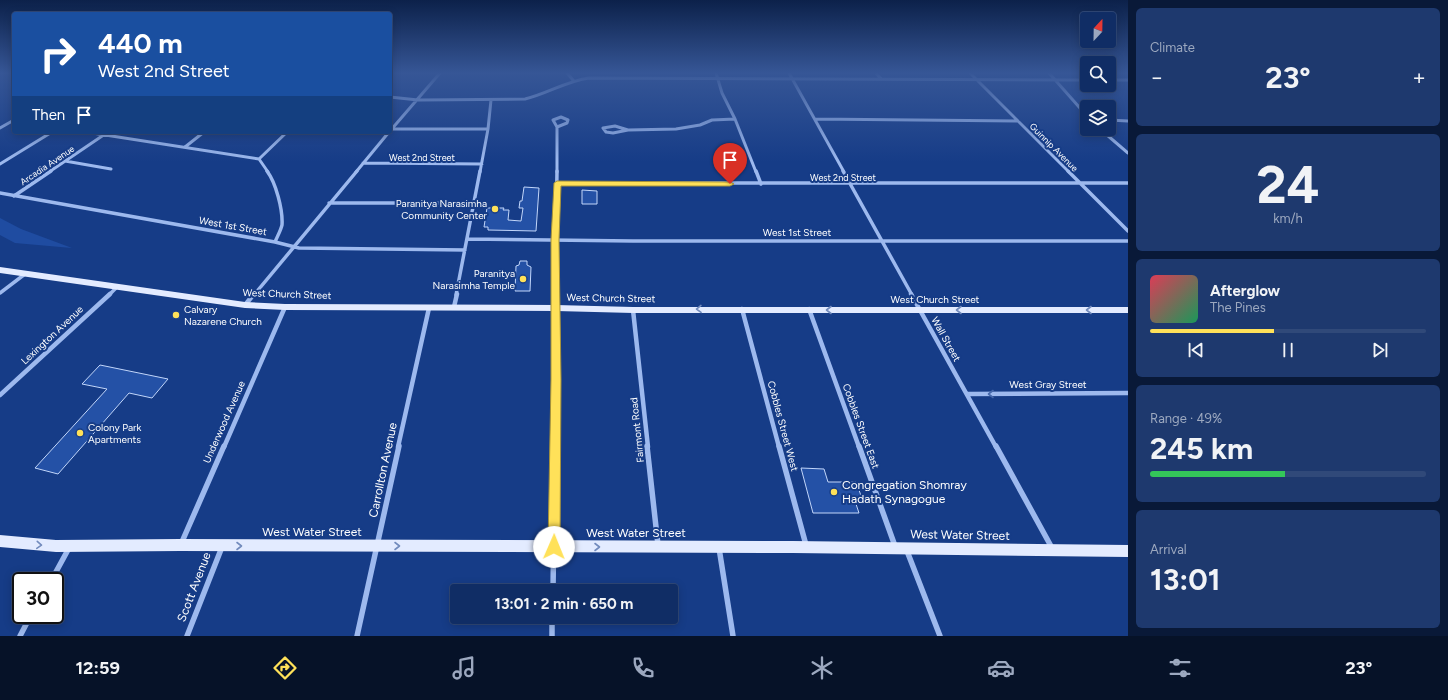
<!DOCTYPE html>
<meta charset="utf-8">
<style>
body{margin:0;font-family:Figtree,sans-serif;background:#1e396e;color:#f1f3f6;height:100vh;display:flex;flex-direction:column;font-size:15px;white-space:nowrap}
*{box-sizing:border-box;margin:0}
p{font-size:13px;color:#9ca8bf}
.icon{flex:none;width:22px;height:22px;fill:none;stroke:currentColor;stroke-width:2;stroke-linecap:round;stroke-linejoin:round}
.map{position:relative;flex:1;overflow:hidden}
.side{display:flex;flex-direction:column;gap:8px;padding:8px;background:#091938;width:320px}
.side>*{flex:none}
.banner{position:absolute;left:12px;top:12px;width:380px;height:122px;border-radius:4px;box-shadow:0 2px 10px #0003,0 0 0 1px #304979;background:#1a4fa0;color:#fff;overflow:hidden}
.needle{width:26px;rotate:22deg}
.tools{position:absolute;left:1080px;top:12px;display:grid;gap:8px}
.tools a{display:grid;place-items:center;width:36px;height:36px;border-radius:4px;background:#102d65;box-shadow:0 2px 10px #0003,0 0 0 1px #304979;font-size:20px}
.speed{position:absolute;left:12px;top:572px;display:flex;gap:8px;font-size:20px;font-weight:700;text-align:center}
.speed>*{display:grid;place-content:center;width:52px;height:52px;border-radius:50%;background:#102d65;box-shadow:0 2px 10px #0003,0 0 0 1px #304979;line-height:1}
.speed .limit{border:2px solid #111;border-radius:6px;background:#fff;color:#111}
.pin{position:absolute;display:grid;place-items:center;width:34px;height:34px;color:#fff;margin:-41px -17px;border-radius:50% 50% 50% 0;rotate:-45deg;box-shadow:0 0 4px #0007}
.pin .icon{rotate:45deg}
.me{position:absolute;width:44px;margin:-22px;rotate:1deg;stroke-linejoin:round;filter:drop-shadow(0 0 3px #0008)}
.turn{display:flex;align-items:center;gap:14px;height:84px;padding:0 20px;font-size:18px}
.turn .icon{width:52px;height:52px;stroke-width:2.5}
.turn b{display:block;font-size:28px;line-height:34px}
.then{display:flex;align-items:center;height:38px;padding:0 20px;background:#0003;gap:8px;font-size:15px}
.big{font-size:30px;font-weight:700;line-height:1.1}
.side .tile{flex:1;display:flex;flex-direction:column;justify-content:center;gap:6px;min-width:0;padding:0 14px;border-radius:6px;background:#1e396e}
.side .dial{align-items:center;gap:0}
.dial b{font-size:52px;line-height:1}
.song{display:flex;align-items:center;gap:12px}
.cover{width:48px;height:48px;border-radius:6px;background:linear-gradient(135deg,hsl(350 70% 55%),hsl(150 70% 35%))}
.played{height:4px;border-radius:2px;background:linear-gradient(90deg,#ffe159 45%,#304979 45%)}
.keys{display:flex;justify-content:space-around;direction:ltr}
.heat{display:flex;justify-content:space-between;align-items:center;font-size:22px;direction:ltr}
.charge{height:6px;border-radius:3px;background:linear-gradient(90deg,#34c759 49%,#304979 0)}
.trip{position:absolute;left:450px;top:584px;width:228px;height:40px;border-radius:4px;background:#102d65;box-shadow:0 2px 10px #0003,0 0 0 1px #304979;font-weight:700;line-height:40px;text-align:center}
.tab-bar{display:flex;height:64px;justify-content:space-around;align-items:center;background:#061228;color:#9ca8bf}
.tab-bar .icon{width:28px;height:28px}
.tab-bar .selected{color:#ffe159}
.tab-bar b{font-size:18px;color:#f1f3f6}
main{display:flex;flex:1;min-height:0}
.map>svg:first-child{display:block}
.green{fill:#1f4ca1}
.building{fill:#2451a6;stroke:#c2d6fa}
.lines{fill:none;stroke-linecap:round;stroke-linejoin:round}
.minor-far3{stroke:#9db9ee;stroke-width:3}
.minor-far2{stroke:#9db9ee;stroke-width:3.5}
.minor-far1{stroke:#9db9ee;stroke-width:4.5}
.minor{stroke:#9db9ee;stroke-width:5.5}
.primary{fill:#e3ebff;fill-rule:evenodd}
.oneway{stroke:#728bbd}
.oneway2{stroke:#4568ab}
.route{fill:#ffe159;stroke:#a6923a}
.poi-dot{fill:#ffe159;stroke:#163c87;stroke-width:1.5}
.labels{text-anchor:middle;dominant-baseline:central;stroke-width:4;stroke-linejoin:round;paint-order:stroke}
.far-street-label{font-size:9px;fill:#fff;stroke:#163c87}
.poi-label{font-size:10px;fill:#fff;stroke:#163c87;text-anchor:end}
.street-label{font-size:10px;fill:#fff;stroke:#163c87}
.near-street-label{font-size:12px;fill:#fff;stroke:#163c87}
.near-poi-label{font-size:12px;fill:#fff;stroke:#163c87;text-anchor:start}
</style>
<main>
<div class="map">
<svg width="1128" height="636" viewBox="0 0 1128 636">
<rect width="100%" height="100%" fill="#163c87"/>
<path class="green" d="M0 218 21 229 72 248 15 243 0 235Z"/>
<path class="building" d="M524 187 539 188 536 231 488 230V227H484L487 208H504L503 210H509L508 220 521 221 523 208H519L520 201H522Z
M582 190 597 191V204H582Z
M520 261H527V265L531 267 530 291H515L516 266 519 265Z
M100 365 168 379 152 398 129 393 58 474 35 468 107 389 82 384Z
M801 468 824 469 828 482H856L863 501H855L859 513H813Z"/>
<g class="lines">
<path class="minor-far3" d="M567 73 573 80
M716 73 722 93 735 119 756 172
M789 73 844 172
M876 73 881 79
M970 73 1069 172
M1049 73 1087 116
M1109 80H1128
M390 97 418 100 525 99C547 94 566 81 589 78L1087 80
M561 117 568 120 567 123 557 127 553 120Z
M815 119 1018 121
M1109 120 1128 121
M615 126 628 130 613 133 606 132 603 128Z
M557 127V172
M0 128 14 120
M391 129H488
M1100 129 1128 153
M628 130 676 129 700 125 712 120 735 119
M390 131 440 73
M86 132 259 159
M185 147 204 132
M65 161 111 169
M363 163 482 164
M0 164 52 132
M49 172 108 132
M268 172 259 159 287 132
M356 172 389 132
M480 172 488 129 491 100"/>
<path class="minor-far2" d="M267 171C276 183 283 210 282 225 281 230 277 237 275 242
M756 171 761 184
M843 171 912 295
M1068 171 1128 231
M557 183H1128
M0 193 275 242 299 248 465 250
M14 196 51 171
M329 203H473
M467 239 633 241H1128
M0 293 25 274
M109 295 116 288
M254 295 357 171
M456 295 480 171
M555 295 557 171"/>
<path class="minor-far1" d="M911 294 996 447
M245 305 254 294
M454 307 457 294
M742 309 779 447
M809 309 859 447
M633 310 648 447
M968 394 1128 393
M0 395 110 294
M224 447 285 307
M398 447 429 308
M555 447V294"/>
<path class="minor" d="M647 446 658 545
M779 446 806 545
M859 446 895 546
M996 446 1052 548
M181 544 224 446
M719 548 733 636
M907 551 940 636
M51 581 69 548
M553 591 555 446
M552 617V636
M20 636 31 615
M187 636 222 547
M357 636 399 446"/>
<path class="primary" d="M0 267 245 302 285 304 556 305 633 307H1128V313H633L556 311 285 310 245 308 0 273Z
M0 535 56 540 180 539 793 541 1128 545V557L793 553 180 551 56 552 0 547Z"/>
</g>
<defs><path id="oneway-chevron" d="M-2-3.5L2.5 0L-2 3.5" fill="none" stroke-width="1.6" stroke-linecap="round" stroke-linejoin="round"/></defs>
<g class="oneway">
<use href="#oneway-chevron" transform="translate(699 309) rotate(179)"/>
<use href="#oneway-chevron" transform="translate(829 310) rotate(-180)"/>
<use href="#oneway-chevron" transform="translate(959 310) rotate(180)"/>
<use href="#oneway-chevron" transform="translate(1089 310) rotate(180)"/>
<use href="#oneway-chevron" transform="translate(39 545) rotate(4)"/>
<use href="#oneway-chevron" transform="translate(239 546)"/>
<use href="#oneway-chevron" transform="translate(397 546)"/>
<use href="#oneway-chevron" transform="translate(597 547)"/>
</g>
<use class="oneway2" href="#oneway-chevron" transform="translate(991 394) rotate(180)"/>
<linearGradient id="sky" x2="0" y2="1"><stop stop-color="#0c214a"/><stop offset="0.45" stop-color="#365696"/><stop offset="1" stop-color="#365696" stop-opacity="0"/></linearGradient>
<rect width="1128" height="162" fill="url(#sky)"/>
<path class="route" d="M557 181 730 182 734 184 730 186H561L559 240 561 379 560 547 558 551 554 553 549 551 548 547 551 379V240L554 183Z"/>
<g class="poi-dot">
<circle cx="495" cy="209" r="4"/>
<circle cx="523" cy="279" r="4"/>
<circle cx="176" cy="315" r="4"/>
<circle cx="80" cy="433" r="4"/>
<circle cx="834" cy="492" r="4"/>
</g>
<g class="labels">
<g class="far-street-label">
<text transform="translate(1054 147) rotate(45)">Guinnip Avenue</text>
<text x="422" y="157">West 2nd Street</text>
<text transform="translate(47 165) rotate(-34)">Arcadia Avenue</text>
<text x="843" y="177">West 2nd Street</text>
</g>
<g class="poi-label">
<text x="487" y="203">Paranitya Narasimha<tspan x="487" dy="12">Community Center</tspan></text>
<text x="515" y="273">Paranitya<tspan x="515" dy="12">Narasimha Temple</tspan></text>
<text x="184" y="309" text-anchor="start">Calvary<tspan x="184" dy="12">Nazarene Church</tspan></text>
<text x="88" y="427" text-anchor="start">Colony Park<tspan x="88" dy="12">Apartments</tspan></text>
</g>
<g class="street-label">
<text transform="translate(233 226) rotate(10)">West 1st Street</text>
<text x="797" y="232">West 1st Street</text>
<text transform="translate(287 294) rotate(2)">West Church Street</text>
<text transform="translate(611 298) rotate(1)">West Church Street</text>
<text x="935" y="299">West Church Street</text>
<text transform="translate(52 335) rotate(-43)">Lexington Avenue</text>
<text transform="translate(946 339) rotate(61)">Wall Street</text>
<text x="1048" y="384">West Gray Street</text>
<text transform="translate(224 422) rotate(-66)">Underwood Avenue</text>
<text transform="translate(783 426) rotate(75)">Cobbles Street West</text>
<text transform="translate(861 426) rotate(70)">Cobbles Street East</text>
<text transform="translate(637 430) rotate(-96)">Fairmont Road</text>
</g>
<g class="near-street-label">
<text transform="translate(383 470) rotate(-78)">Carrollton Avenue</text>
<text x="312" y="532">West Water Street</text>
<text x="636" y="533">West Water Street</text>
<text transform="translate(960 535) rotate(1)">West Water Street</text>
<text transform="translate(194 587) rotate(-69)">Scott Avenue</text>
</g>
<g class="near-poi-label">
<text x="842" y="485">Congregation Shomray<tspan x="842" dy="14">Hadath Synagogue</tspan></text>
</g>
</g>
</svg>
<div class="tools">
<a><svg class="needle" viewBox="-14 -14 28 28"><path d="M0-13l5 13h-10z" fill="#e53935"/><path d="M0 13l5-13h-10z" fill="#9ca8bf"/></svg></a>
<a><svg class="icon" aria-label="search" viewBox="0 0 24 24"><circle cx="10" cy="10" r="6"/><path d="M15 15l6 6"/></svg></a>
<a><svg class="icon" aria-label="layers" viewBox="0 0 24 24"><path d="M12 4l9 5-9 5-9-5zM3 14l9 5 9-5"/></svg></a>
</div>
<div class="speed"><div class="limit">30</div></div>
<div class="pin" style="left:730px;top:184px;background:#d93025"><svg class="icon" aria-label="arrive" viewBox="0 0 24 24"><path d="M6 21V4h12l-3 4 3 4H6"/></svg></div>
<svg class="me" style="left:554px;top:547px" viewBox="-20 -20 40 40"><circle r="19" fill="#fff"/><path d="M0-13L10 11 0 6-10 11z" fill="#ffe159"/></svg>
<div class="trip">13:01 · 2 min · 650 m</div>
<div class="banner">
<div class="turn"><svg class="icon" aria-label="right" viewBox="0 0 24 24"><path d="M7 20v-9h11M14 6l5 5-5 5"/></svg><div><b>440 m</b>West 2nd Street</div></div>
<div class="then">Then<svg class="icon" aria-label="arrive" viewBox="0 0 24 24"><path d="M6 21V4h12l-3 4 3 4H6"/></svg></div>
</div>
</div>
<section class="side">
<div class="tile"><p>Climate</p>
<div class="heat"><a>−</a><b class="big">23°</b><a>+</a></div>
</div>
<div class="tile dial"><b>24</b><p>km/h</p></div>
<div class="tile">
<div class="song"><i class="cover"></i><div><b>Afterglow</b><p>The Pines</p></div></div>
<div class="played"></div>
<div class="keys"><svg class="icon" aria-label="previous" viewBox="0 0 24 24"><path d="M18 5L8 12l10 7zM5 5v14"/></svg><svg class="icon" aria-label="pause" viewBox="0 0 24 24"><path d="M8 5v14M16 5v14"/></svg><svg class="icon" aria-label="next" viewBox="0 0 24 24"><path d="M6 5l10 7-10 7zM19 5v14"/></svg></div>
</div>
<div class="tile"><p>Range · 49%</p><b class="big">245 km</b><div class="charge"></div></div>
<div class="tile"><p>Arrival</p><b class="big">13:01</b></div>
</section>
</main>
<nav class="tab-bar">
<b>12:59</b>
<svg class="icon selected" aria-label="directions" viewBox="0 0 24 24"><path d="M12 3l9 9-9 9-9-9zM9 14v-3h6M13 9l2 2-2 2"/></svg>
<svg class="icon" aria-label="music" viewBox="0 0 24 24"><path d="M9 18V5l10-2v13"/><circle cx="6" cy="18" r="3"/><circle cx="16" cy="16" r="3"/></svg>
<svg class="icon" aria-label="phone" viewBox="0 0 24 24"><path d="M5 4h4l2 5-3 2q2 4 5 5l2-3 5 2v4C11 20 4 13 5 4z"/></svg>
<svg class="icon" aria-label="climate" viewBox="0 0 24 24"><path d="M12 3v18M4 7l16 10M4 17L20 7"/></svg>
<svg class="icon" aria-label="car" viewBox="0 0 24 24"><path d="M5 17H2v-5l4-1 3-4h7l3 4 3 1v5h-3M9 17h6M6 11h13"/><circle cx="7" cy="17" r="2"/><circle cx="17" cy="17" r="2"/></svg>
<svg class="icon" aria-label="filters" viewBox="0 0 24 24"><path d="M4 7h16M4 17h16"/><circle cx="9" cy="7" r="2"/><circle cx="15" cy="17" r="2"/></svg>
<b>23°</b>
</nav>
